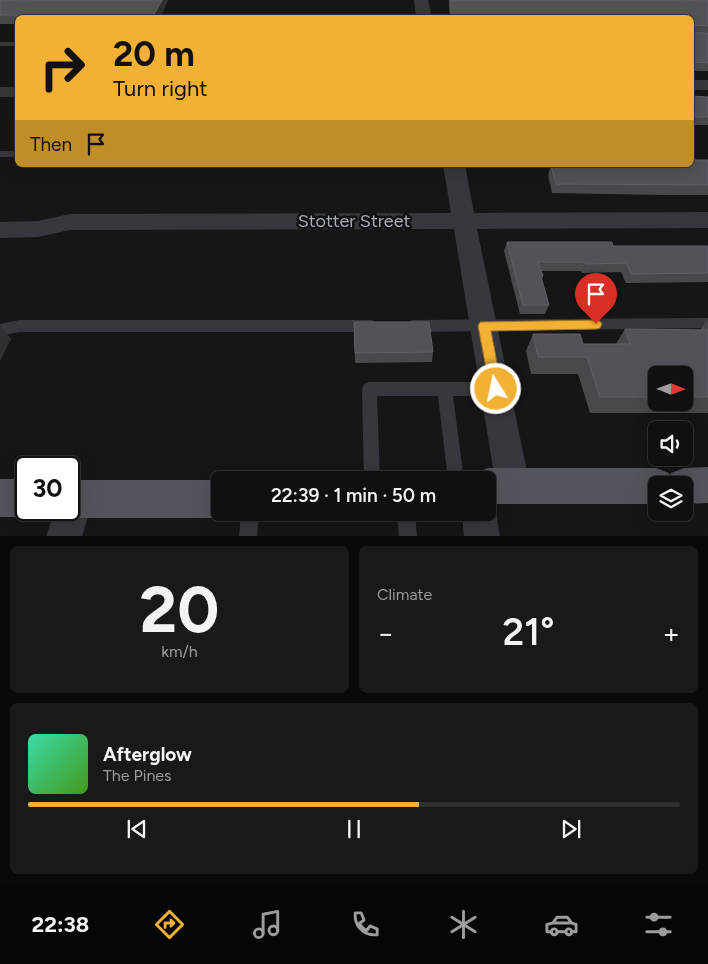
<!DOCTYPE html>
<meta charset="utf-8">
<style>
body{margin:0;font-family:Figtree,sans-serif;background:#19191b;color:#f1f3f6;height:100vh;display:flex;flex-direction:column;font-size:19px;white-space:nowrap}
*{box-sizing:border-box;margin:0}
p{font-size:16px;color:#9c9d9f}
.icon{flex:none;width:28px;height:28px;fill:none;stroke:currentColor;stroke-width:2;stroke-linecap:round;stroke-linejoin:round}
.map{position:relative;height:536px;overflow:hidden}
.sheet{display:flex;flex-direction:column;gap:10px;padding:10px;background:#09090a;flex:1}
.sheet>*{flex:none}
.top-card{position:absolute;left:15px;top:15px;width:679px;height:152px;border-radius:8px;box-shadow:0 5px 20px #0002,0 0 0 1px #303032;background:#f2b134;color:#111;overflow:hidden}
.needle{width:32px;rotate:91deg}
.tools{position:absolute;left:648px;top:366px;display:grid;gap:10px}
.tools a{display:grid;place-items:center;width:45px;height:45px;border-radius:8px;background:#101012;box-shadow:0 5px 20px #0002,0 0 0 1px #303032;font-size:25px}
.speed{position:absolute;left:15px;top:456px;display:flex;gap:10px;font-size:25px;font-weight:700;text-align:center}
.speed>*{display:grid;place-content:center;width:65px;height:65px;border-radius:50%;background:#101012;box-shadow:0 5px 20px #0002,0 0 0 1px #303032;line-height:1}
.speed .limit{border:2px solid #111;border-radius:8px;background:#fff;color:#111}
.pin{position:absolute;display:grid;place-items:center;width:42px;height:42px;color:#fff;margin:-51px -21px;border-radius:50% 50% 50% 0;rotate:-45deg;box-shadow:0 0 5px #0007}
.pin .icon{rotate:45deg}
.me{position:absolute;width:55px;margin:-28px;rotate:350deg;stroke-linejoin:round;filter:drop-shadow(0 0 4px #0008)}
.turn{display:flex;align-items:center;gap:18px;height:105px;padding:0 15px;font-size:22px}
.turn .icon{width:65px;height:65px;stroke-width:2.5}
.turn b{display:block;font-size:35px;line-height:42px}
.then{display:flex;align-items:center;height:48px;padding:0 15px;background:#0003;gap:10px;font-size:19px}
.big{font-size:38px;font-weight:600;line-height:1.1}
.sheet .card{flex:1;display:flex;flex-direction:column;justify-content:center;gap:8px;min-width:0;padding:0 18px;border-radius:8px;background:#19191b}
.sheet .dial{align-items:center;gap:0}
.dial b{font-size:65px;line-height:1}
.song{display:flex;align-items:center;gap:15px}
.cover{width:60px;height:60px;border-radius:8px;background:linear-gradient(135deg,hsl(160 70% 55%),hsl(100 70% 35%))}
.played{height:5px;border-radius:2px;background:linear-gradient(90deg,#f2b134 60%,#303032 60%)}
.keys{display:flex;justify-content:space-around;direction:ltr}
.heat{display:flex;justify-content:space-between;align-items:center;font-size:28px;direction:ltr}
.sheet .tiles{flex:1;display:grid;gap:10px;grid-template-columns:1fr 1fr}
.card:last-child{grid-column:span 2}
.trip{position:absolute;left:211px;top:471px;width:285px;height:50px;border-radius:8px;background:#101012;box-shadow:0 5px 20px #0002,0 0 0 1px #303032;font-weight:600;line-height:50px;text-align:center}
.menu{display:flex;height:80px;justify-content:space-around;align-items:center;background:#060607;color:#9c9d9f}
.menu .icon{width:35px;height:35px}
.menu .current{color:#f2b134}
.menu b{font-size:22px;color:#f1f3f6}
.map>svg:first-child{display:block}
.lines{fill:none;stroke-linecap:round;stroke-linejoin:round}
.service{fill:#37383d;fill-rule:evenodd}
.minor{fill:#37383d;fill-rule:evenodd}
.primary{fill:#53555c;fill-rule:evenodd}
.wall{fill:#47494d;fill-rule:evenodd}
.shaded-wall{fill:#2f3033}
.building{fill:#525359;stroke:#5f6168}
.route{fill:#f2b134;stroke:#9d7322}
.labels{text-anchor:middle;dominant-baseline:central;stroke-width:5;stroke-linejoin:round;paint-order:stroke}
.street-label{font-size:18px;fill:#a8adb8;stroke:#111113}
</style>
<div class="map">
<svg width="708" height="537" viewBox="0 0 708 537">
<rect width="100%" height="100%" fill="#161618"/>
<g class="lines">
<path class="service" d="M0 42H18V46H0Z
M0 151H18V157H0Z
M708 318V328L413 332 408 330 406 326 408 322 413 320Z
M19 320H371L376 322 378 326 376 330 371 332H19L0 336V324Z
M369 382H496L501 384 503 389 501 394 496 396H453L464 480H448L438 396H377L380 480H364L362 389 364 384Z
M241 512H259L257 537H239Z
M397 512H415L417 537H399Z"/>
<path class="minor" d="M414 0H428L432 18H416Z
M691 80H708V90H691Z
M0 87H18V97H0Z
M443 165H465L474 213 708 212V228L477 229 530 486 525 498 513 503 501 498 496 486 454 229 70 230 38 237 0 238V222L38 221 70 214 451 213Z
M76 482 88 487 93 499 82 537H46L55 510H69V485Z
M488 498 491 500 496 512 500 537H464L462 512H488Z"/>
<path class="primary" d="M708 467V503L684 504V485H656V504H488V480H472L475 473 488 468H656L669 473 670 476 671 473 684 468Z
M0 479H26V510L39 511 26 517H0Z
M69 480H220V512H232L220 518H69L55 510H69Z"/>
</g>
<path class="wall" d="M0 0H168L160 18H18V24H0Z
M449 0H708V71H691V18H450L449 6Z
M691 96 708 97V125H692L691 124Z
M708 160V195H663L552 193 548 175 551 166 579 167 580 165H691Z
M507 242 613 246H708V282L626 283 621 272 582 273 581 271H541L543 276 542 280 549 305 545 314H520L504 251Z
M708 319V413H590L578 374H531L526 351 533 334 583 344H616L625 329 700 330ZM656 375H684V402H656Z
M354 322 433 352 432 362 355 363Z"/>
<path class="shaded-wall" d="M162 0H168L160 18H155L154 15Z
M0 325 11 339 0 361Z"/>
<path class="building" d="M0 0H162L154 15H0Z
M450 0H708V26L694 25 693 31 694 33H708V63L691 62V18H452Z
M691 96 708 97V117H696L695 115H691Z
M691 160H708V185L556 184 551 166 585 167 584 165H691Z
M507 242H612L613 246H708V273L631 274 626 263 586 264 585 262H538L543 276 541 277 549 305H523Z
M354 322H429L433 352 355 353Z
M625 329 708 330V397H684V375H656V397H600L587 357H538L533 334H580L583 344H630Z"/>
<path class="route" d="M596 320 600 321 602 324 600 328 596 329 491 331 502 389 500 394 496 395 491 394 478 326 480 322Z"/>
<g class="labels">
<g class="street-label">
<text x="354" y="221">Stotter Street</text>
</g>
</g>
</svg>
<div class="tools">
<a><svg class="needle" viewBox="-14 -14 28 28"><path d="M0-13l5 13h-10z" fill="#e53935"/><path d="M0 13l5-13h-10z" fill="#9c9d9f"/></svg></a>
<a><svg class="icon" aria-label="sound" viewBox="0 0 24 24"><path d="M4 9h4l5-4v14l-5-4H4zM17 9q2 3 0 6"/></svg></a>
<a><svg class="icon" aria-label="layers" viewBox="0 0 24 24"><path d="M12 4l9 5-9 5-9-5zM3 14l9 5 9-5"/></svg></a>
</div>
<div class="speed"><div class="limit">30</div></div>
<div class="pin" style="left:596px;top:324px;background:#d93025"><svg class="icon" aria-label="arrive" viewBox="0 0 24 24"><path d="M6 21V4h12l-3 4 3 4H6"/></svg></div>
<svg class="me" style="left:496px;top:389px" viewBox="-20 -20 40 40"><circle r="17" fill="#f2b134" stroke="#fff" stroke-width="3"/><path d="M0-11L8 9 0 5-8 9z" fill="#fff"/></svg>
<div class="trip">22:39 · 1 min · 50 m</div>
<div class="top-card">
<div class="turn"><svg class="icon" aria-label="right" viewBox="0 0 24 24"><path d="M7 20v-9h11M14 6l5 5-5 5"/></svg><div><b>20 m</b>Turn right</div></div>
<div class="then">Then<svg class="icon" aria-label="arrive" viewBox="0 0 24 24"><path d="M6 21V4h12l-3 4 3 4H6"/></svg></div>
</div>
</div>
<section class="sheet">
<div class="tiles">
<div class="card dial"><b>20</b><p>km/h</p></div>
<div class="card"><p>Climate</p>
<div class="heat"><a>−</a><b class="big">21°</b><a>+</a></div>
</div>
<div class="card">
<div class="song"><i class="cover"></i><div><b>Afterglow</b><p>The Pines</p></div></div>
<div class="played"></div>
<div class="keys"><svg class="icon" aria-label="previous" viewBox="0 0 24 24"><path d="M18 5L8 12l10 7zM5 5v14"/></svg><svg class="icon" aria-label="pause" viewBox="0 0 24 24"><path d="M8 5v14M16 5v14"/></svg><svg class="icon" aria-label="next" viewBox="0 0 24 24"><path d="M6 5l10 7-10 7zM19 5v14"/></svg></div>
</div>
</div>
</section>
<nav class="menu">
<b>22:38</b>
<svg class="icon current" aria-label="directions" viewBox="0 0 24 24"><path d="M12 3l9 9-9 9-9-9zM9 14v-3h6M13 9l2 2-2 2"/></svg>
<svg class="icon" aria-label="music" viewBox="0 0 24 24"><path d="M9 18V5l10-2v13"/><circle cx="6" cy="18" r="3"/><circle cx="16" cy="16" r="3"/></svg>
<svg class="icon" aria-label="phone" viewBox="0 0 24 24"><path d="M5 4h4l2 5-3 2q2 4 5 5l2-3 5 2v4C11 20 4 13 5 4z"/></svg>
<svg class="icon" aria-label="climate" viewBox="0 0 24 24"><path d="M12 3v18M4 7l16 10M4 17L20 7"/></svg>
<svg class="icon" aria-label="car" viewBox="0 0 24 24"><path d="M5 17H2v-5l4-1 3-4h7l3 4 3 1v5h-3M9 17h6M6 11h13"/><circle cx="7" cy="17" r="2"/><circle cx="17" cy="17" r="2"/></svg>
<svg class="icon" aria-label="filters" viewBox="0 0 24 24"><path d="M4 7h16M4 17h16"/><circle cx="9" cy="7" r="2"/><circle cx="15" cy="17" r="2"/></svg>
</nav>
